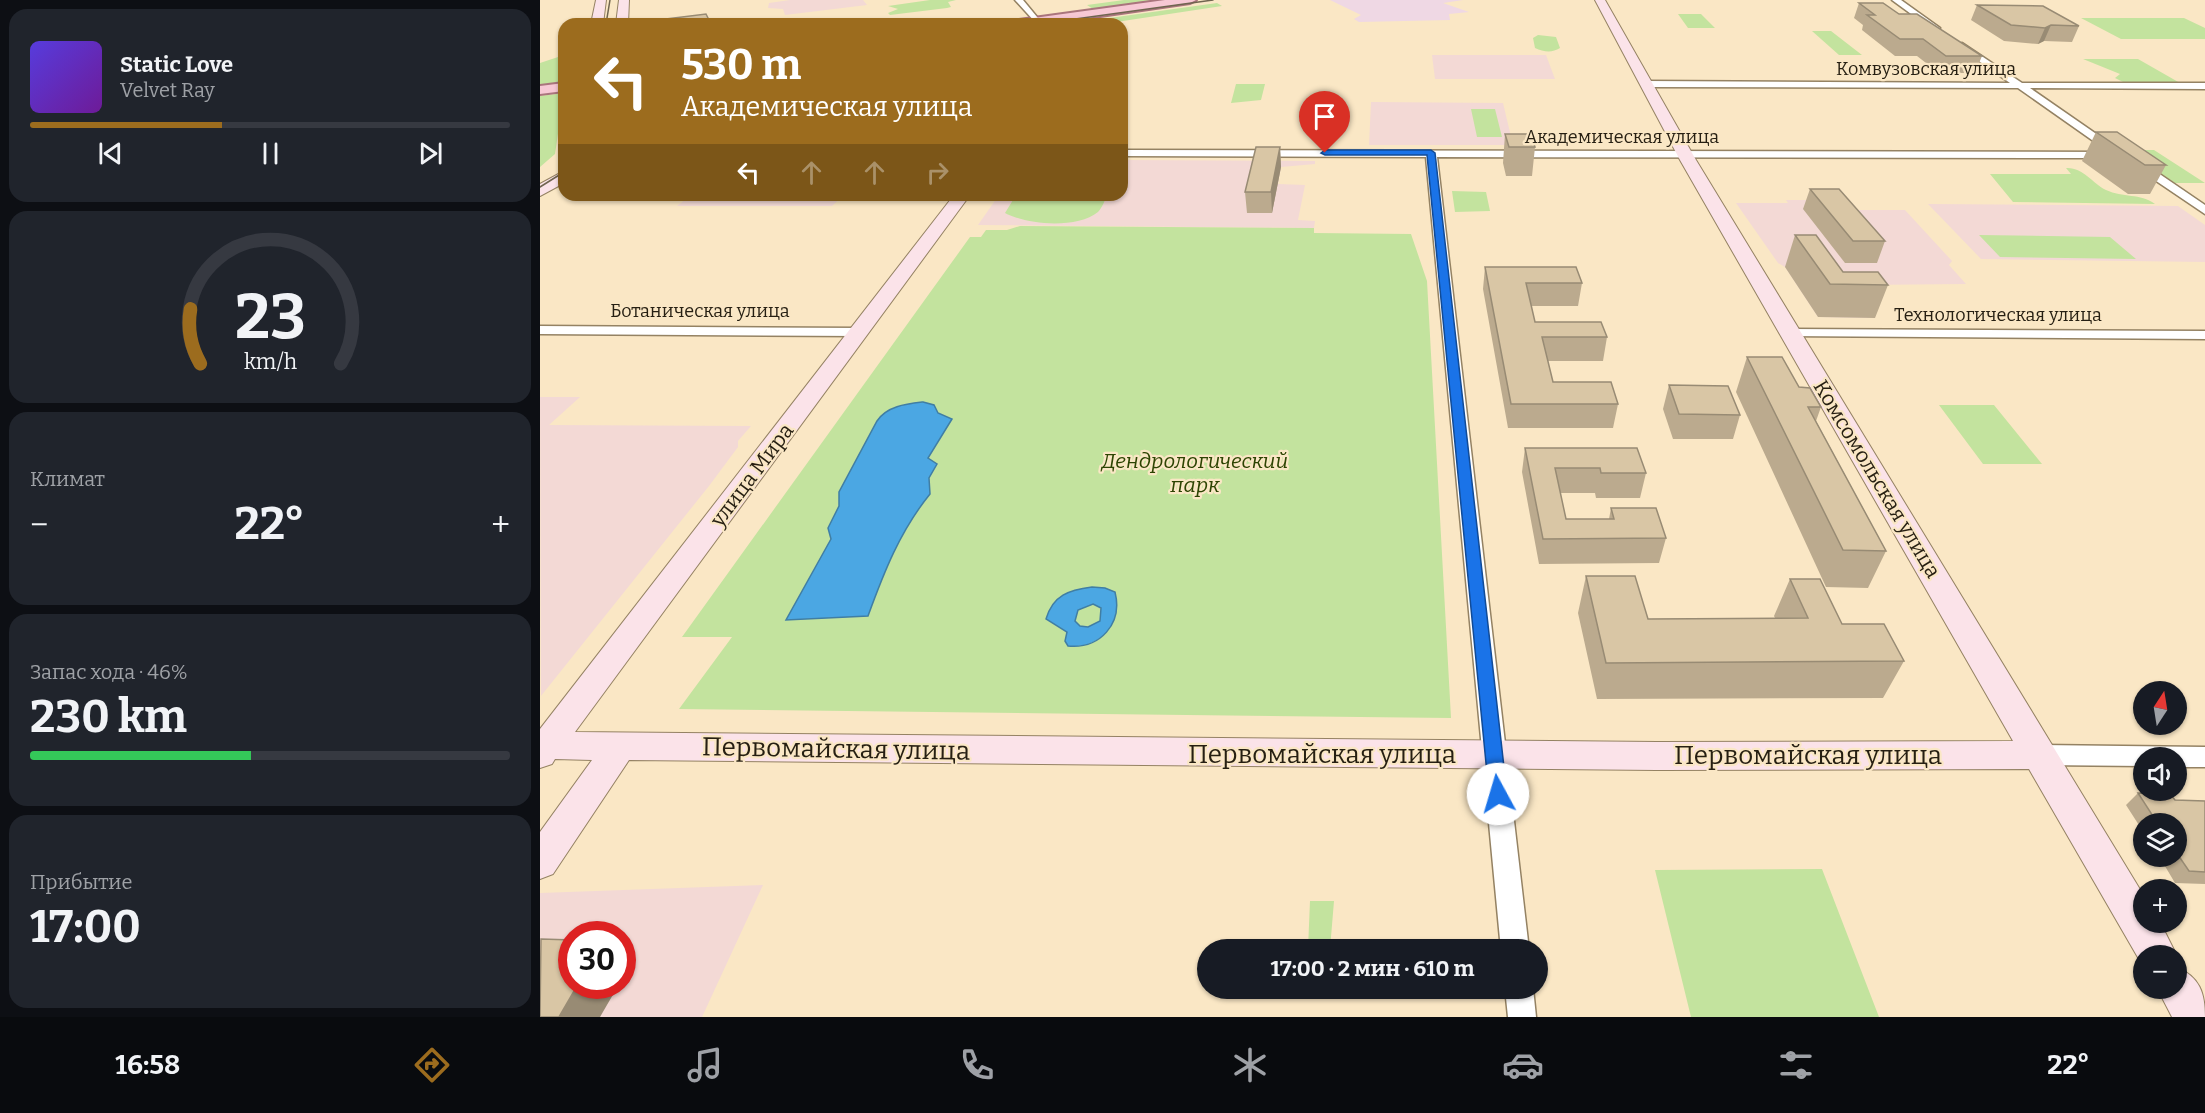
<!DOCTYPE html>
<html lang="ru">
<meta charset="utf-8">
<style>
body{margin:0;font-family:Bitter,serif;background:#20242c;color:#f1f3f6;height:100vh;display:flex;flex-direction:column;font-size:22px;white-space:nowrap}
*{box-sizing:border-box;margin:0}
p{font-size:20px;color:#9ea1a6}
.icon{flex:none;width:33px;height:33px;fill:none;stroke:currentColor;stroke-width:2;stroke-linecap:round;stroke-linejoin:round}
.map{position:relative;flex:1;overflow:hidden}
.drawer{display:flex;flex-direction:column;gap:9px;padding:9px;background:#0d0f14;width:540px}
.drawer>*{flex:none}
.hud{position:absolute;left:18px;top:18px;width:570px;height:183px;border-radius:18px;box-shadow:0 2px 4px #0004;background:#9c6c1e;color:#fff;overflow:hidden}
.needle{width:39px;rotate:12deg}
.controls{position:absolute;left:1593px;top:681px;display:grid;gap:12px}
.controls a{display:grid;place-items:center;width:54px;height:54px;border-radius:50%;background:#171b24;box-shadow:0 2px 4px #0004;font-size:30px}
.speed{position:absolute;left:18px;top:921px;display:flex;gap:12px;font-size:30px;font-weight:700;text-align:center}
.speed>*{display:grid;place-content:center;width:78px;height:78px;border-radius:50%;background:#171b24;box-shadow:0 2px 4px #0004;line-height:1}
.speed .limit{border:9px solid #d22;background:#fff;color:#111}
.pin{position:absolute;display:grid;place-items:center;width:51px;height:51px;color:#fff;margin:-62px -26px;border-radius:50% 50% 50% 0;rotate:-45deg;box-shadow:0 0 6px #0007}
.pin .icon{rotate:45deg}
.me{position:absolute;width:66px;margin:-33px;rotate:354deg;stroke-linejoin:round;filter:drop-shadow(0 0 4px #0008)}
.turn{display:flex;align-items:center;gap:21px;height:126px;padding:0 24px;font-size:27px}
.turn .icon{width:78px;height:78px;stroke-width:2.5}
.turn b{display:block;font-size:42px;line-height:51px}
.lanes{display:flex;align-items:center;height:57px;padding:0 24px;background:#0003;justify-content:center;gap:30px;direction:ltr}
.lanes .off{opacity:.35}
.big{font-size:45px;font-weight:700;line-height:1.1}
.drawer .card{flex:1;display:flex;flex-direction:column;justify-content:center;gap:9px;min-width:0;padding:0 21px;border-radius:18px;background:#20242c}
.drawer .dial{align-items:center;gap:0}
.dial svg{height:156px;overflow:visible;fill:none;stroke:#363941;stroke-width:7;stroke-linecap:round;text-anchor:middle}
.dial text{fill:#f1f3f6;stroke:none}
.song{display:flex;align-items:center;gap:18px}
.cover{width:72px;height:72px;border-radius:9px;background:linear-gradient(135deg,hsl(250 70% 55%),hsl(280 70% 35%))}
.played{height:6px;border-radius:3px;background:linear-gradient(90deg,#9c6c1e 40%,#363941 40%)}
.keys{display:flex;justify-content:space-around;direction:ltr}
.heat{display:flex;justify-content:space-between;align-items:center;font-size:33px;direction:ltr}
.charge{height:9px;border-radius:4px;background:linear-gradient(90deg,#34c759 46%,#363941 0)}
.trip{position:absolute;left:657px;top:939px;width:351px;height:60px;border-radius:30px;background:#171b24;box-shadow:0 2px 4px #0004;font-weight:700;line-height:60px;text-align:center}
.menu{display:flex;height:96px;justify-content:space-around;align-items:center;background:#090b0e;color:#9ea1a6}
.menu .icon{width:42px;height:42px}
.menu .selected{color:#9c6c1e}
.menu b{font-size:27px;color:#f1f3f6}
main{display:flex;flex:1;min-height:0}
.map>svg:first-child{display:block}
.commercial{fill:#efd8e4}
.education{fill:#f3d9d5;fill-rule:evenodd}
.green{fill:#c3e39e}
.water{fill:#4ba7e3;stroke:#407ea4;stroke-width:1.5;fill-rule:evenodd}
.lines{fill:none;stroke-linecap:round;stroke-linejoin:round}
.street-casing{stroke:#948263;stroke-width:3}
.secondary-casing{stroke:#948263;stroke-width:2}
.primary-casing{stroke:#aa757d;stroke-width:4}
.street{fill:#fff;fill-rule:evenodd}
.secondary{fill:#fbe3e9;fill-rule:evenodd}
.primary{fill:#f7c8d4;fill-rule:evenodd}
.tram{stroke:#706550;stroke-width:1.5}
.wall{fill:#bbaa8e}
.shaded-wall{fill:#988b74}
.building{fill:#d9c6a5;stroke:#988b74;stroke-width:1.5}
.route{fill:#1a73e8;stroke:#114b97;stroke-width:1.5}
.labels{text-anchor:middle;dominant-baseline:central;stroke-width:4.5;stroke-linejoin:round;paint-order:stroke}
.far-street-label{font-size:18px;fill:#261f12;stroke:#fae7c5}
.park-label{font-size:21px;font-style:italic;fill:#2d4402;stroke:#fae7c5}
.street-label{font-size:21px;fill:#261f12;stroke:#fae7c5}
.near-street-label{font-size:26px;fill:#261f12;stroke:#fae7c5}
</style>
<main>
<section class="drawer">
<div class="card">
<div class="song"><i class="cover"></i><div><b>Static Love</b><p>Velvet Ray</p></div></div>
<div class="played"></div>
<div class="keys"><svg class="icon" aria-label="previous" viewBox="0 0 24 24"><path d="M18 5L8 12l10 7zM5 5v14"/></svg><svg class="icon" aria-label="pause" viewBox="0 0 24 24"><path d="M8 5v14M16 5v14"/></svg><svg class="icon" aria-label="next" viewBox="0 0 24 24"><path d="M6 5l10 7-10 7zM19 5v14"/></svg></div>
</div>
<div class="card dial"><svg viewBox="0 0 100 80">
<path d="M14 69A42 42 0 1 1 86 69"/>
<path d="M14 69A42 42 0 0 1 9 41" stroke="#9c6c1e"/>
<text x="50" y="56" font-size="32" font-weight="700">23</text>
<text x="50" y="72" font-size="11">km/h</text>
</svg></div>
<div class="card"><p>Климат</p>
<div class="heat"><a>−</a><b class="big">22°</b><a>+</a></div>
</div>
<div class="card"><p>Запас хода · 46%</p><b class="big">230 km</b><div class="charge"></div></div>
<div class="card"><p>Прибытие</p><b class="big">17:00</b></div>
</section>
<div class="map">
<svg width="1665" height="1017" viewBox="0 0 1665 1017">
<rect width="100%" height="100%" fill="#fae7c5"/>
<path class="commercial" d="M790 0H923L903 3 929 12 909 14 910 20 819 22 814 19 821 15Z"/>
<path class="education" d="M250 0H323L327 5 245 15 243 9 228 8 229 3Z
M892 55H1006L1015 79H895Z
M831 102 963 103 973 145H829Z
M582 160 775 161V164L741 167 738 184 765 185 758 220 775 221 774 228 438 225 459 195H582Z
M151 195H304L292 206H137Z
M1246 200H1302L1311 210H1365L1412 261 1409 265 1426 284 1320 285 1322 300 1335 318 1278 317 1245 267 1238 263 1196 203H1248Z
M1388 204 1638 206 1665 225V262L1441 259Z
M0 397H40L9 425 211 426 198 441V447L169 486 1 696Z
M223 885 162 1017H0V893ZM32 934H82V986H32Z"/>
<path class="green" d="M390 0H416L408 2 411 7 407 8 350 15 348 13 358 9 348 6Z
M584 0H650L509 20 505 16 553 9 547 5Z
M677 3 682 6 563 24 548 21Z
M1138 14H1161L1175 28H1148Z
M1541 18H1644L1665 28V39H1581Z
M1272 31H1291L1322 55H1299Z
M998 35 1016 37 1020 48C1012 53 1004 52 995 48L993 38Z
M24 55V82L0 86V63Z
M1543 59H1598L1640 83 1583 82 1575 78 1580 74Z
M696 84H725L721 100 691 103Z
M24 93 15 154 0 167V96Z
M931 109H955L962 137H937Z
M1586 150H1614L1665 183H1635Z
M1526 168C1543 167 1552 183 1566 190 1583 198 1600 193 1615 204L1473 202 1450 174H1531Z
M912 191 946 192 950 211 915 212Z
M476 195H567C565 200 562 208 558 212 537 229 487 225 465 213Z
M480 226 774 228V233L871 234 887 281 911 718 139 709 192 637H142L430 237H441L446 230H467Z
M1439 235 1570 237 1596 259 1460 257Z
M1399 405H1454L1502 464H1443Z
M1282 869 1339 1017H1151L1115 870Z
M770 901H794L790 949H768Z"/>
<path class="water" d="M383 402 394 405 398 413 412 419 388 458 397 464 389 478 390 494C360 531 344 572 328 616L246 620 291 539 288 528 299 506V492L337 421C347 406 366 404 383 402Z
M552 587 565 588 575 592C583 624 560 649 528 646L525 641 527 632 506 619C513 595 529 590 552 587ZM553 604 561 608 560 621 548 627 540 626 535 621 538 610Z"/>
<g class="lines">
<defs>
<path id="street" d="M475 0H483L502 23H496Z
M1352 0H1361L1400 28 1393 30Z
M1422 43 1482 83H1665V89L1490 88 1578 149V153H1571V157L1567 158 897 157 989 950H961L886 157 582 156V150L1569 152 1478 88 1106 87 1101 84 1106 81 1470 83 1419 47Z
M1594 162H1602L1665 205V214L1594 166Z
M0 326 320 328 327 332 320 336 0 334Z
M1250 329 1665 331V339L1245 336V330Z
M1501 745 1665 747V767H1636V758H1604V766L1501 765 1493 762 1489 755 1493 748Z
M965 988H993L996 1017H968Z"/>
<path id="secondary" d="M56 0H66L63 24H51Z
M79 0H89L88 24H76Z
M1055 0H1065L1156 160 1604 896V922H1620L1637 956 1636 958V956H1604V968L1489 769 1117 770 89 760 13 874 0 879V832L52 760 15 759 12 764 0 768V729L414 195H430L35 732 1117 742 1473 741 1140 160Z
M24 171V183L0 196V184Z
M1636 967C1660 977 1665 993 1665 1017H1632L1617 988H1636Z"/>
<path id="primary" d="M625 0H656L650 3 505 24H473L479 20Z
M24 83V91L0 94V86Z"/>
</defs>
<use href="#street" class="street-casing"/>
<use href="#secondary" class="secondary-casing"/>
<use href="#primary" class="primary-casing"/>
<use href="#street" class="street"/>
<use href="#secondary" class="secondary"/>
<use href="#primary" class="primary"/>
<path class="tram" d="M66 24 70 0
M499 24 673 0
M0 187 24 172"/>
</g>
<path class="wall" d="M1319 3 1442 56 1435 73H1399L1377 56H1355L1322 30 1323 25 1314 18Z
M1437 5 1539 26 1532 42 1504 41 1498 44 1464 41 1431 20Z
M1556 132 1626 165 1610 194H1588L1542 161Z
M965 134 995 147 992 176H966L963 163Z
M740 147 741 167 732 213H707L705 192Z
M1270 189 1345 241 1337 263H1305L1263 209Z
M1255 235 1303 272 1348 285 1335 318 1278 317 1245 267Z
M945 267 1042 283 1038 306H991L995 322 1067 337 1063 361H1008L1013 382 1078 404 1073 428H968L943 289Z
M1207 357 1259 387 1281 407 1276 421 1346 551 1328 588 1286 587 1196 392Z
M1129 385 1200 415 1193 439H1133L1123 409Z
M985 448 1106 473 1100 498H1056L1055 493H1020L1026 519H1069L1071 508 1126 538 1119 563 999 564 982 472Z
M1046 576 1108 619 1235 618 1234 616 1250 579 1302 624 1364 661 1343 698 1057 699 1038 613Z
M1598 793 1635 800 1665 801V884L1635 883 1619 856H1636V824H1604V833L1586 805Z"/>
<path class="shaded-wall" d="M1511 25 1504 41 1498 44 1505 28Z
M740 147 741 167 732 213 731 192Z
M82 956 91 963 82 977Z
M37 986H78L60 1017H19Z"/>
<path class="building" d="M1319 3H1343L1359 14H1377L1442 56H1406L1383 39H1360L1327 15H1335Z
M1437 5 1503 6 1539 26 1511 25 1505 28 1471 25Z
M166 14 171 24H102V22Z
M1556 132H1577L1626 165H1605Z
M965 134H991L995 147H969Z
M716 147H740L731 192H705Z
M1270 189H1299L1345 241H1313Z
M1255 235H1276L1303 272H1338L1348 285 1290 284Z
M945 267H1036L1042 283H986L995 322H1061L1067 337H1002L1013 382H1071L1078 404H971Z
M1207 357H1242L1259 387 1270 388 1281 407H1268L1346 551 1303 550Z
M1129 385 1188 386 1200 415 1139 414Z
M985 448H1097L1106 473H1061L1060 468H1015L1026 519H1074L1071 508H1116L1126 538 1003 539Z
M1046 576H1095L1108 619 1268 618 1250 579H1280L1302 624H1344L1364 661 1066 663Z
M1598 793 1630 794 1635 800 1665 801V872L1649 871 1636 852V824H1618Z
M1 939 32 940V986H37L19 1017H0Z"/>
<path class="route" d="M891 150 895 153 967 794 965 799 958 802 952 799 949 794 887 155H785L781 153 785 150Z"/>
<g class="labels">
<g class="far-street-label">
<text x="1386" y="69">Комвузовская улица</text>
<text x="1082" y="137">Академическая улица</text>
<text x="160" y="311">Ботаническая улица</text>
<text x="1458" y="315">Технологическая улица</text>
</g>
<g class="park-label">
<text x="655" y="461">Дендрологический<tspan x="655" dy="24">парк</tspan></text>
</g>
<g class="street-label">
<text transform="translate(212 475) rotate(-53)">улица Мира</text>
<text transform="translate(1337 479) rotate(59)">Комсомольская улица</text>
</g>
<g class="near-street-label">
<text transform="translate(296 749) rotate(1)">Первомайская улица</text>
<text x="782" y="754">Первомайская улица</text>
<text x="1268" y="755">Первомайская улица</text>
</g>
</g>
</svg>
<div class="controls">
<a><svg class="needle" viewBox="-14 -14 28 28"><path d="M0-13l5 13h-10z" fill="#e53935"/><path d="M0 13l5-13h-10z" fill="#9ea1a6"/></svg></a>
<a><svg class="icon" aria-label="sound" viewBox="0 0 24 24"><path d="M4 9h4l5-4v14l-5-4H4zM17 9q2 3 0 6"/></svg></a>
<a><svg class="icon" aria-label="layers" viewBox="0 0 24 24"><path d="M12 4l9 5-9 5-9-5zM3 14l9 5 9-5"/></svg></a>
<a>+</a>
<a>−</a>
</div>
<div class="speed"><div class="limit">30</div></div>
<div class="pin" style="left:785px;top:153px;background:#d93025"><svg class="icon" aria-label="arrive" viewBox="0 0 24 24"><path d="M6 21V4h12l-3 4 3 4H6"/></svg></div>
<svg class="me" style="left:958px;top:794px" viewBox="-20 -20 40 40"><circle r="19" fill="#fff"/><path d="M0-13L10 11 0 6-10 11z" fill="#1a73e8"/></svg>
<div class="trip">17:00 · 2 мин · 610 m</div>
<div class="hud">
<div class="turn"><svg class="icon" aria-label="left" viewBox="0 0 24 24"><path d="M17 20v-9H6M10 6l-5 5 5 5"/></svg><div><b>530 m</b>Академическая улица</div></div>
<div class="lanes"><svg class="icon" aria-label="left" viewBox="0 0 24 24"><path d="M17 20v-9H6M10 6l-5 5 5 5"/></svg><svg class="icon off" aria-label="ahead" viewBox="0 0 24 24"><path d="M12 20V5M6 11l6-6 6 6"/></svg><svg class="icon off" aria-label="ahead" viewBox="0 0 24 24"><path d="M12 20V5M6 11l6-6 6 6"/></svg><svg class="icon off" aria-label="right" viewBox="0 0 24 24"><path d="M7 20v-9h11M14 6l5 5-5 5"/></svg></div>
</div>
</div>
</main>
<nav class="menu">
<b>16:58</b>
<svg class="icon selected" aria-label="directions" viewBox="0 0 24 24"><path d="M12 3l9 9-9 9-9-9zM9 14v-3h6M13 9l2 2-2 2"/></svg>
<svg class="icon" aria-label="music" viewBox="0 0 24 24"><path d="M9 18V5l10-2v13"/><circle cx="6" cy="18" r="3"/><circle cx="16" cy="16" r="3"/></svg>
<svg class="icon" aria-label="phone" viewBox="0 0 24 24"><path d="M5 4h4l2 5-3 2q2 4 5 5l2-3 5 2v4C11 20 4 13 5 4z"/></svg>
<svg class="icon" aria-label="climate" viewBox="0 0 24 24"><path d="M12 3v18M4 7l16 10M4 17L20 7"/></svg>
<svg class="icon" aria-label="car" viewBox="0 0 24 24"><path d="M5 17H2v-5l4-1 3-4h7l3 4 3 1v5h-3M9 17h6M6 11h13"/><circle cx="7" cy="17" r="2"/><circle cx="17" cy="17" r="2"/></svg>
<svg class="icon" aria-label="filters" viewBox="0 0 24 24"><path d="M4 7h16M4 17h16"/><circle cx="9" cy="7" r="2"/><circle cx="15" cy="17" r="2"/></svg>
<b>22°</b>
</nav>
